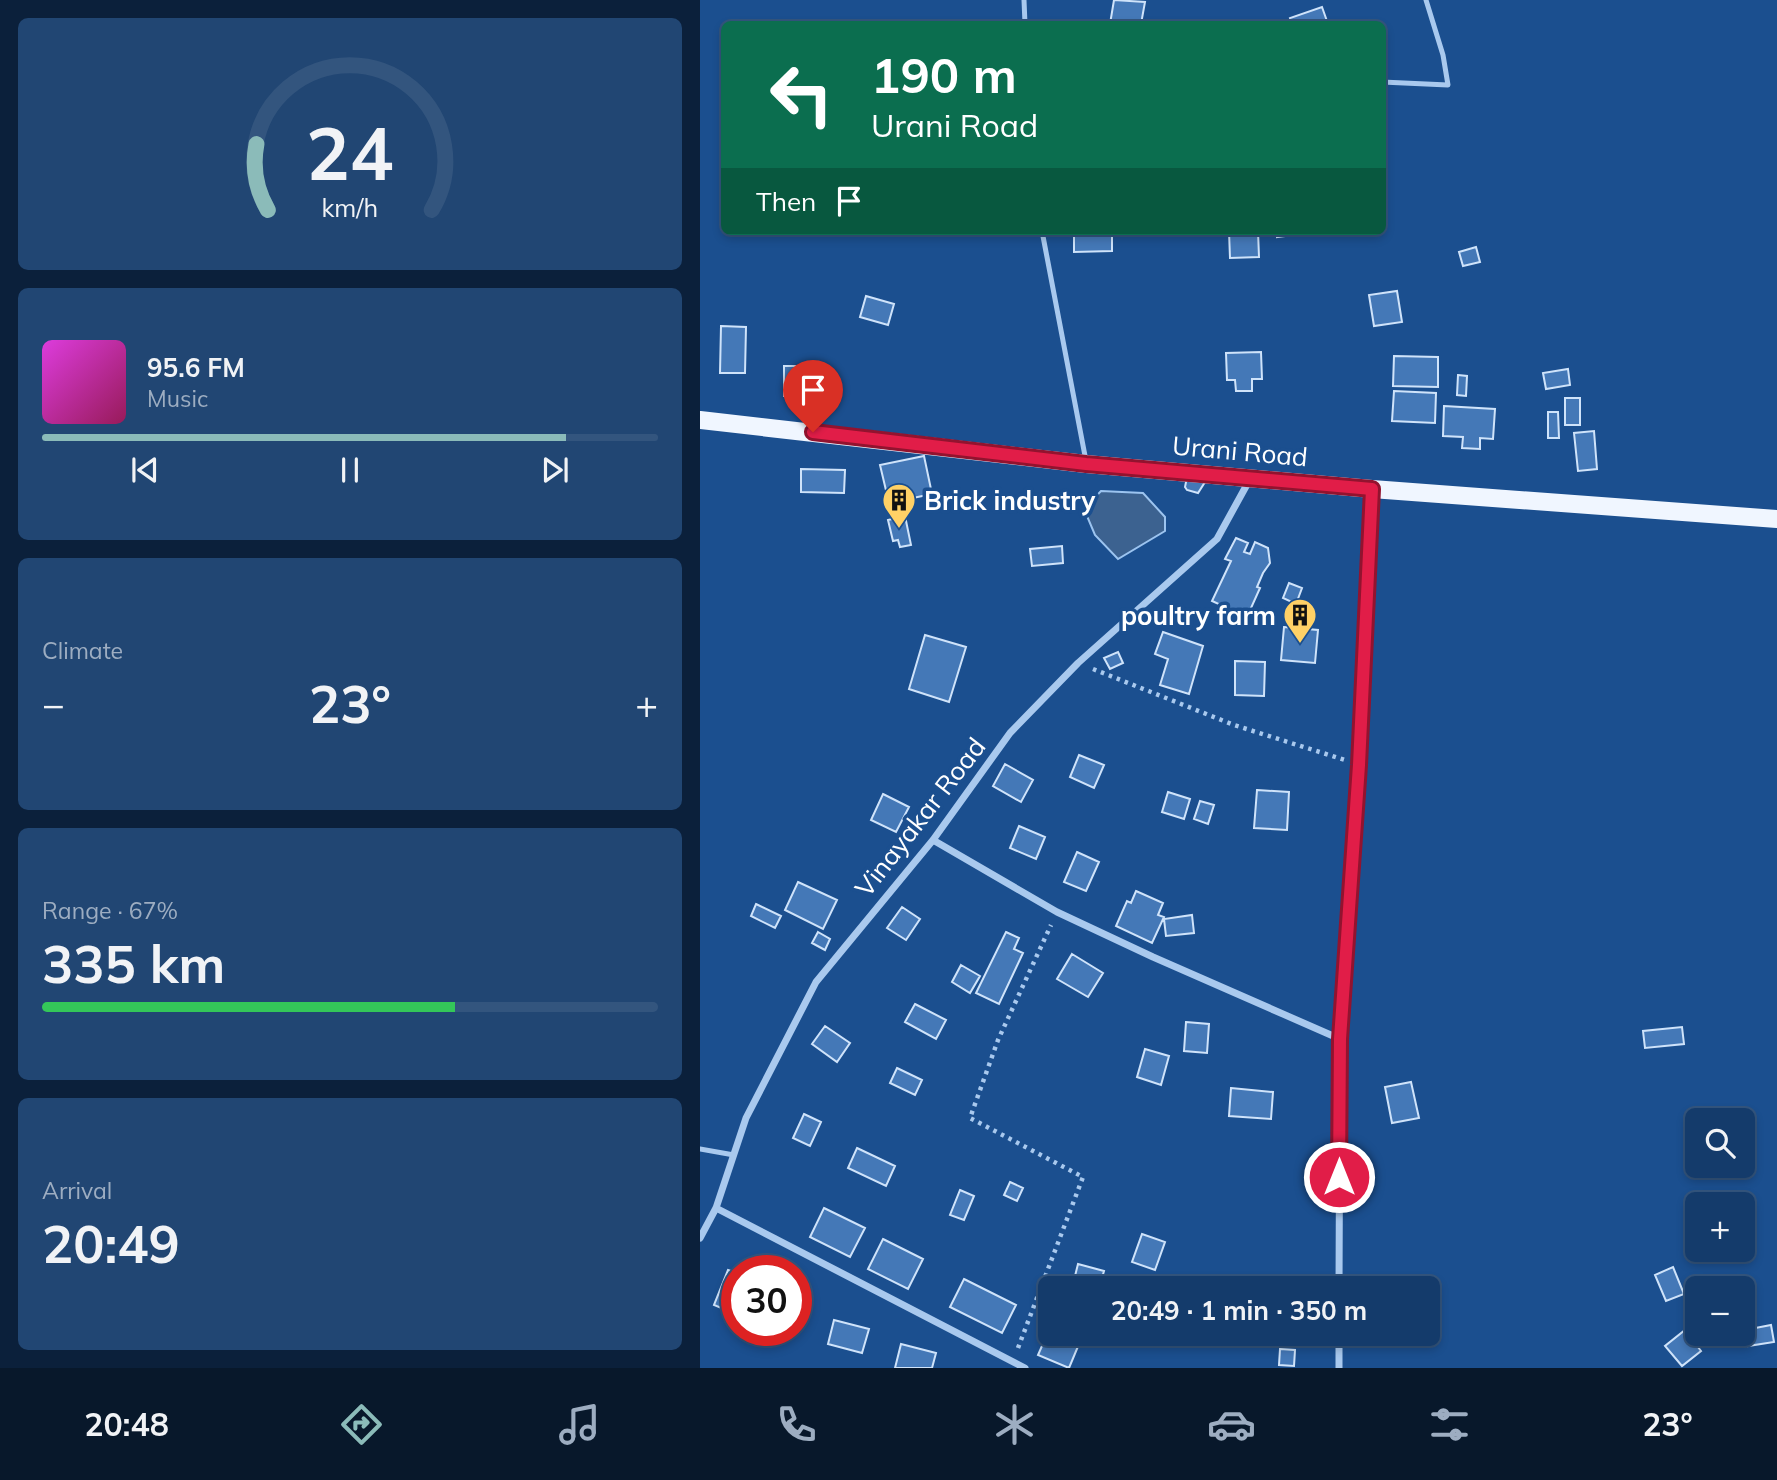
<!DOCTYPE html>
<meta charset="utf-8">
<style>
body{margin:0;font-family:Mulish,sans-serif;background:#214673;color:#f1f3f6;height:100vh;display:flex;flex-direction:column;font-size:26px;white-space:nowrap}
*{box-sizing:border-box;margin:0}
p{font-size:23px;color:#9dadc1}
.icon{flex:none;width:38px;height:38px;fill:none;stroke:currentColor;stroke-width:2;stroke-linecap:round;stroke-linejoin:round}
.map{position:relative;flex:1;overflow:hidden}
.sheet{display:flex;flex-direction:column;gap:18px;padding:18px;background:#0b203b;width:700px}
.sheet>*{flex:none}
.banner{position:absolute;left:21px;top:21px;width:665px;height:214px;border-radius:10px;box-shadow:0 4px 10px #0003,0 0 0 2px #33557e;background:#0b6e4f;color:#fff;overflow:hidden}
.controls{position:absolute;left:985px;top:1108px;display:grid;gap:14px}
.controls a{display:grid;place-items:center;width:70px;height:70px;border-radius:10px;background:#143b6b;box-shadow:0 4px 10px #0003,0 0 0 2px #33557e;font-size:35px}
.speed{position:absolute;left:21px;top:1255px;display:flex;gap:14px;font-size:35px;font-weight:700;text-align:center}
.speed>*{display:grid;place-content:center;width:91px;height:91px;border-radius:50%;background:#143b6b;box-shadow:0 4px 10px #0003,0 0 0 2px #33557e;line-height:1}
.speed .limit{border:10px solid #d22;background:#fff;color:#111}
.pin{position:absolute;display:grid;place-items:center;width:60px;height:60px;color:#fff;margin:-72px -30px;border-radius:50% 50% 50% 0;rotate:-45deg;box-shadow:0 0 7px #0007}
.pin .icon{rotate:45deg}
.me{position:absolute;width:77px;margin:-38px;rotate:0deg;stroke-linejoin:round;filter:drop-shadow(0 0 5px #0008)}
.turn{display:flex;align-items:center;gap:24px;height:147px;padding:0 35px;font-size:32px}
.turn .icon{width:91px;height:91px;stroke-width:2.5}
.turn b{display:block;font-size:49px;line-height:60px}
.then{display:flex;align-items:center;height:66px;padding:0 35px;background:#0003;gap:14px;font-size:26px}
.big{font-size:52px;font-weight:700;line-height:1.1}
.sheet .tile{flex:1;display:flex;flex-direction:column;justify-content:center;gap:10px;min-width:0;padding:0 24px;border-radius:10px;background:#214673}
.sheet .dial{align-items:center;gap:0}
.dial svg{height:182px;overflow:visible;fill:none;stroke:#33557e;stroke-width:7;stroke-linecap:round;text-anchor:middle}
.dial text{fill:#f1f3f6;stroke:none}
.song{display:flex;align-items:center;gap:21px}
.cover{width:84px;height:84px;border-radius:10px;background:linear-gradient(135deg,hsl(300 70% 55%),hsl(330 70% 35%))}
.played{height:7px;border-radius:4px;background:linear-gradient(90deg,#8bbbb9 85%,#33557e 85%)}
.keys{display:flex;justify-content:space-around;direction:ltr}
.heat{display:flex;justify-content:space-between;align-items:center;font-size:38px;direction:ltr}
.charge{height:10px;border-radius:5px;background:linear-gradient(90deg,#34c759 67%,#33557e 0)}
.trip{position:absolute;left:338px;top:1276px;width:402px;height:70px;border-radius:10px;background:#143b6b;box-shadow:0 4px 10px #0003,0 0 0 2px #33557e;font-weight:700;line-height:70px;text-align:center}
.tabs{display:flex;height:112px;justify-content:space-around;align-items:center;background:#08182b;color:#9dadc1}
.tabs .icon{width:49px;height:49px}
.tabs .active{color:#8bbbb9}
.tabs b{font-size:32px;color:#f1f3f6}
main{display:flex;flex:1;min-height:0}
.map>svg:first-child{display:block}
.water{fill:#3c6290;stroke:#9cc4f0;stroke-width:2}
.building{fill:#4478b7;stroke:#cfe3fa;stroke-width:2}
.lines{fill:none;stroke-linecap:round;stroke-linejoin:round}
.path{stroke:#a9c9ee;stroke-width:4.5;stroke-dasharray:3.5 5;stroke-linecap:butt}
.lane{stroke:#a9c9ee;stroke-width:5}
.street{stroke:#a9c9ee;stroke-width:7}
.primary{stroke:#f0f6ff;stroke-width:18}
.route-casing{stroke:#92132f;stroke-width:18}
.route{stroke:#e11d48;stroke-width:12}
.labels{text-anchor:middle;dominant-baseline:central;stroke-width:7;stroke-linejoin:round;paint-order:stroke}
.street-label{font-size:26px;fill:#fff;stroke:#1b4f8f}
.poi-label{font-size:26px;font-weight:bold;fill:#fff;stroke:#1b4f8f;text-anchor:start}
</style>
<main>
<section class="sheet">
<div class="tile dial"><svg viewBox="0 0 100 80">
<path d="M14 69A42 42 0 1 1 86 69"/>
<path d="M14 69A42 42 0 0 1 9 40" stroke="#8bbbb9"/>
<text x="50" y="56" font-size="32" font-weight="700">24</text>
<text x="50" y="72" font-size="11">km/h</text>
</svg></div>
<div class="tile">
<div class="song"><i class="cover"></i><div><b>95.6 FM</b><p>Music</p></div></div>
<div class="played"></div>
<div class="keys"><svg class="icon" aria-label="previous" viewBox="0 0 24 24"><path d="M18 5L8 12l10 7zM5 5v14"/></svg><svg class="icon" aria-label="pause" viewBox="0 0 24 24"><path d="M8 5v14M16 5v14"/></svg><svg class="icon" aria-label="next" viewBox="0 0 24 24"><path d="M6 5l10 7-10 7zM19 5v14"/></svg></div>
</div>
<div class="tile"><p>Climate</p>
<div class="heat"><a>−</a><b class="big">23°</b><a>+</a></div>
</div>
<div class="tile"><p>Range · 67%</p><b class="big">335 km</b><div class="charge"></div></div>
<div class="tile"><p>Arrival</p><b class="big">20:49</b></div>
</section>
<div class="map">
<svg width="1077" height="1368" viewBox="0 0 1077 1368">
<rect width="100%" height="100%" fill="#1b4f8f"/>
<path class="water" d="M401 491 443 493 465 517V531L418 559 395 535 384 509Z"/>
<path class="building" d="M414 0 445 2 441 24H410Z
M622 7 628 24H592L590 18Z
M382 21V24H354V23Z
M374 231H412V251L374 252Z
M529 231H558L559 257 530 258Z
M577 231H607V233L577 237Z
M776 247 780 262 763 266 759 252Z
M697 291 702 322 674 326 669 295Z
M166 296 194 304 188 325 160 317Z
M21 326 46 327 45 373H20Z
M561 352 562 379H552V391H536L535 380H527L526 353Z
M694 356 738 357V387L693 386Z
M84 366H112V396H84Z
M868 369 870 385 846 389 843 373Z
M758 375 767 376 766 396 757 395Z
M694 391 736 393 735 423 692 421Z
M865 398H880V425H865Z
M744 406 795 409 793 439 780 438V449L762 448 763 437 743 436Z
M848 412H858L859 438H848Z
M894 431 897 469 878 471 874 433Z
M224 456 232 494 189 503 180 465Z
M101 469 145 470 144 493 101 492Z
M487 477 505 482 498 493 487 490 485 487Z
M205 516 211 545 200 547 198 540 193 541 188 520Z
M536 538 548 543 544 552 550 554 555 542 568 548 570 563 563 573 557 587 560 588 547 617 512 601 531 561 525 559Z
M362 546 363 563 332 566 330 549Z
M589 583 602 588 596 604 583 598Z
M584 627 618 630 615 663 581 660Z
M463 632 503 646 489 694 460 685 468 659 455 654Z
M225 635 266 647 249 702 209 689Z
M418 652 423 663 410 669 404 658Z
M535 661 565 662 564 696 535 695Z
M379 755 404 765 394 788 370 777Z
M305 764 333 780 321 802 293 786Z
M557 790 589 792 587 830 554 828Z
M468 792 490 799 484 819 462 812Z
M183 794 209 807 196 832 171 820Z
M500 801 514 805 508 824 494 819Z
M319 826 345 837 336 859 310 848Z
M377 852 399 862 386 891 364 882Z
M98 882 137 900 123 929 85 910Z
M436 891 463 903 458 915 464 917 452 943 416 926 427 901 431 903Z
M56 904 81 916 75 928 51 916Z
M202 907 220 919 206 940 187 928Z
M492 915 494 933 466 936 464 919Z
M118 932 130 939 125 950 112 943Z
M306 932 319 938 314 949 323 953 299 1004 276 993Z
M372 954 403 973 388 997 357 979Z
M261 965 280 976 270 993 252 982Z
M215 1004 246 1020 236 1039 205 1022Z
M486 1022 509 1024 507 1053 484 1051Z
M125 1026 150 1043 137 1062 112 1044Z
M982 1027 984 1044 945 1048 943 1031Z
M445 1049 469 1056 461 1085 437 1077Z
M197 1068 222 1080 215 1095 190 1083Z
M711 1082 719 1118 692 1123 685 1087Z
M531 1088 573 1092 571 1119 529 1116Z
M104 1114 121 1122 110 1146 93 1138Z
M157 1148 195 1166 186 1186 148 1168Z
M310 1182 323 1188 317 1201 304 1195Z
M260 1190 274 1196 264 1220 250 1215Z
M1013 1196 1015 1204H998V1227L990 1204Z
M124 1208 165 1228 150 1257 110 1237Z
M442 1234 465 1242 455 1270 432 1262Z
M183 1239 223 1259 208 1289 168 1269Z
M378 1264 404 1271 399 1288H372Z
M973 1267 984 1294 966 1301 955 1275Z
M28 1270 37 1273 36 1314 14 1305Z
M264 1279 316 1305 302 1333 250 1307Z
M134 1320 169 1329 162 1353 128 1344Z
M1071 1325 1074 1342 1048 1346 1045 1330Z
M349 1330 350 1334H356L379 1344 369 1368 338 1355Z
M985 1330 1001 1351 982 1366 965 1346Z
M201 1344 236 1353 232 1368H195Z
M580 1349 595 1350 594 1366 579 1365Z"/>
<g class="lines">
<path class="path" d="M393 669 534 725 645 760
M318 1348 383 1177 270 1118 298 1040 351 925"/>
<path class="lane" d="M324 0 325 24
M682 82 748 85 743 55 726 0
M342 231 386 461
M0 1149 34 1155"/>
<path class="street" d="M233 840 357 912 453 957 640 1039
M16 1208 325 1368
M0 1238 16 1208 46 1118 116 982 233 840 310 733 378 663 517 539 550 479
M639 1288 640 1039 659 765 672 489
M639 1368V1334"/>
<path class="primary" d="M0 420 386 464 672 489 1077 519"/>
</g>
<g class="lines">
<defs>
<path id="route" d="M113 432 386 464 672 489 659 765 640 1039 639 1177"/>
</defs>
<use href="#route" class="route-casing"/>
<use href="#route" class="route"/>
</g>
<defs>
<symbol id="building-pin" viewBox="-11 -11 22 30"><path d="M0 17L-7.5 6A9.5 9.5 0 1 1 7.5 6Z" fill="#ffd166" stroke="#1b4f8f"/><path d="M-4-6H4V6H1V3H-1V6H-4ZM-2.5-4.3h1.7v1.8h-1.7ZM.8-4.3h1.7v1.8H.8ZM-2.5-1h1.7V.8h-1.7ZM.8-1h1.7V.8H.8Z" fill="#111"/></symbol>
</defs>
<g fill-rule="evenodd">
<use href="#building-pin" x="180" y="481" width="38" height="52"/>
<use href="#building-pin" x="581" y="596" width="38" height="52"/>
</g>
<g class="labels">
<g class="street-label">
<text transform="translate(540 451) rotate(5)">Urani Road</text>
<text transform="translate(220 817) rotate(-52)">Vinayakar Road</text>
</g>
<g class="poi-label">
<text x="224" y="500">Brick industry</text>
<text x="576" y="615" text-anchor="end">poultry farm</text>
</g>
</g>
</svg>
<div class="controls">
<a><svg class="icon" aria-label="search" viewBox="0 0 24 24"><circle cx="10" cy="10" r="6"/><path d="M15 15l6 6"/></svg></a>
<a>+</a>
<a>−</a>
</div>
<div class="speed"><div class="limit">30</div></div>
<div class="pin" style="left:113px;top:432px;background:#d93025"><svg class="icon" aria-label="arrive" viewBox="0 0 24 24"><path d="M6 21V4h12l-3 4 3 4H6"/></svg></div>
<svg class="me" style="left:639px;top:1177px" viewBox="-20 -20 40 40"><circle r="17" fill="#e11d48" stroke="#fff" stroke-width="3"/><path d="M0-11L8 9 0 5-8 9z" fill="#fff"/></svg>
<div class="trip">20:49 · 1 min · 350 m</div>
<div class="banner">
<div class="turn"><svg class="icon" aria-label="left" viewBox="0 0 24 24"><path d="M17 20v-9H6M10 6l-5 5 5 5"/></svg><div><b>190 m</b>Urani Road</div></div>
<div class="then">Then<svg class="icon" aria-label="arrive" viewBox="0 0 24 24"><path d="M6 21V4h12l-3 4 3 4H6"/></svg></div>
</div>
</div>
</main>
<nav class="tabs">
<b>20:48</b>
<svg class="icon active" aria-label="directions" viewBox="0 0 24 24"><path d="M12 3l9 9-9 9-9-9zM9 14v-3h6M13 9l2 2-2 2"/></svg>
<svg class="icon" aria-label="music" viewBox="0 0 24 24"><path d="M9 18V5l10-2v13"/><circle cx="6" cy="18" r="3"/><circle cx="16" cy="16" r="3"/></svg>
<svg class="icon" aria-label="phone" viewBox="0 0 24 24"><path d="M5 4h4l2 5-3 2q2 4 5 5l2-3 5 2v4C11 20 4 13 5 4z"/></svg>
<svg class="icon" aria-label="climate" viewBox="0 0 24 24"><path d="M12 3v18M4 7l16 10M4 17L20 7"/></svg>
<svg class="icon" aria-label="car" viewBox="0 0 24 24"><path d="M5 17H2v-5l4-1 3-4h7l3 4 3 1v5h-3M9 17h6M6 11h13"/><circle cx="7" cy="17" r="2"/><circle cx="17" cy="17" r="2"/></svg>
<svg class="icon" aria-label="filters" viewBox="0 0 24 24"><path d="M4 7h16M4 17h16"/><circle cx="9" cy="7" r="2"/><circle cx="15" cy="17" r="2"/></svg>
<b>23°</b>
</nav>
